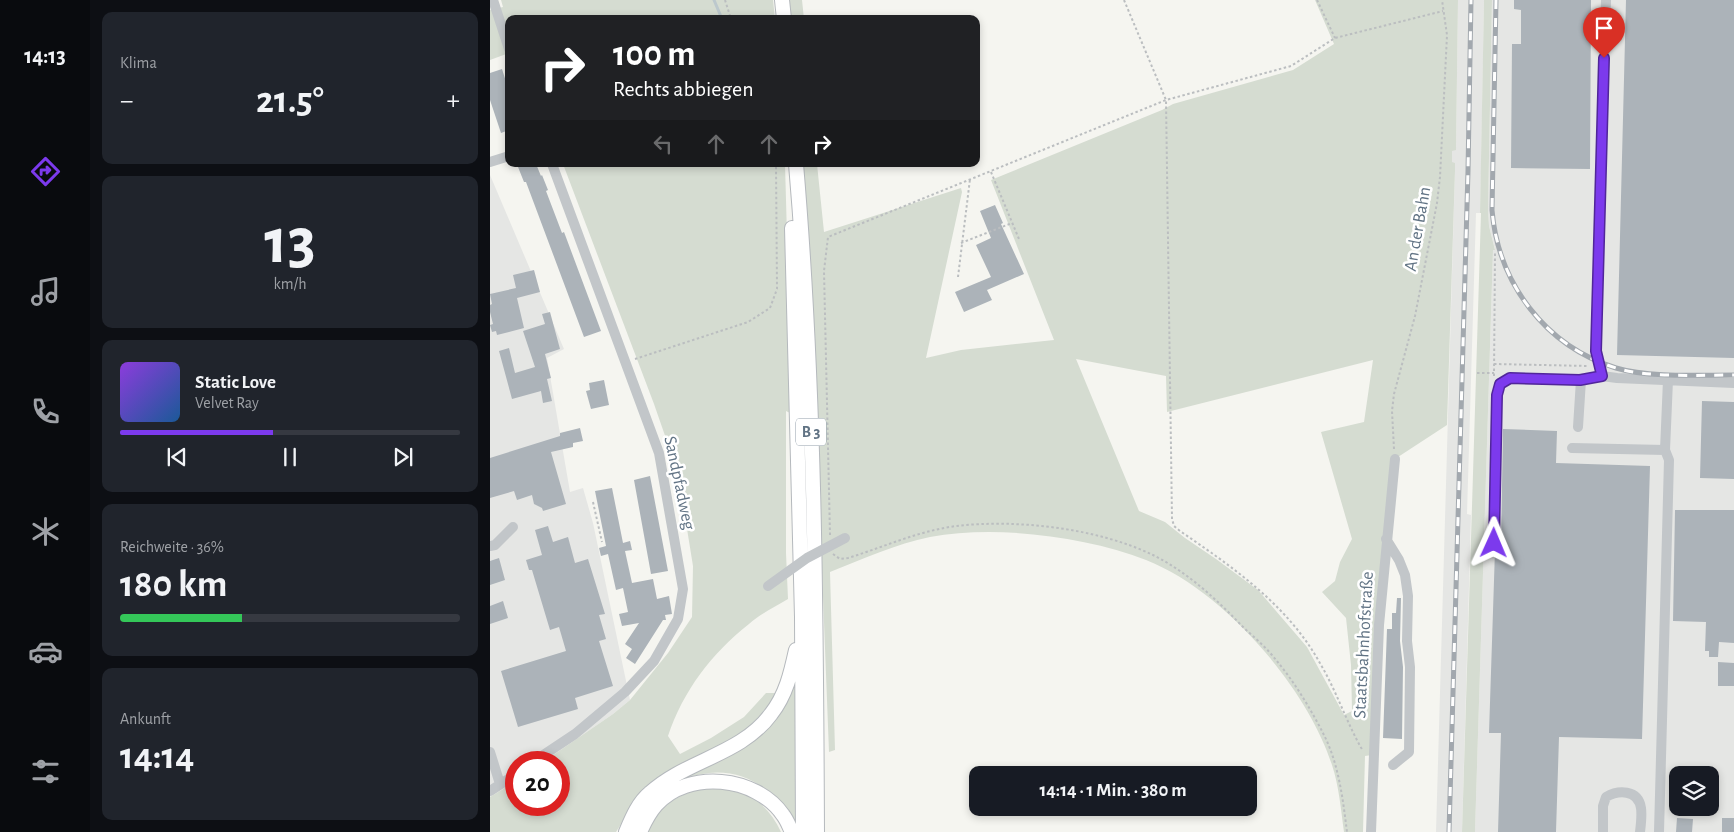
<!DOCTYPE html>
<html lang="de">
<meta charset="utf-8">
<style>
body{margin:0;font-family:"Alegreya Sans",sans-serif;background:#20242c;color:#f1f3f6;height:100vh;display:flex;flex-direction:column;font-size:19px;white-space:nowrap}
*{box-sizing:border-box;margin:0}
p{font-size:16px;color:#9ea1a6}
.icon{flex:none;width:28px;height:28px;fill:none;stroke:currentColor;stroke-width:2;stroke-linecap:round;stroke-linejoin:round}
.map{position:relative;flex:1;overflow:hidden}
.side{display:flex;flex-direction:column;gap:12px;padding:12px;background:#0d0f14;width:400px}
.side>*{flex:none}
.guide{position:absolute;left:15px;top:15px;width:475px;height:152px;border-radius:10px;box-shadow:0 2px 8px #0003;background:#202124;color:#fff;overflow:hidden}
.fabs{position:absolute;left:1179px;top:766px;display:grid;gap:10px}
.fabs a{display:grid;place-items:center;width:50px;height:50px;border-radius:10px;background:#171b24;box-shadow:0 2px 8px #0003;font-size:25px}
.speed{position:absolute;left:15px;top:751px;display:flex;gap:10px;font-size:25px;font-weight:700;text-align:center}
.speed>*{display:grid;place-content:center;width:65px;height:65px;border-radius:50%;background:#171b24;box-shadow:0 2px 8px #0003;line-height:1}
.speed .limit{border:8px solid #d22;background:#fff;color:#111}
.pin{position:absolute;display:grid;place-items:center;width:42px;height:42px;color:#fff;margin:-51px -21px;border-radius:50% 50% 50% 0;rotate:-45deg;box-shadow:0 0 5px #0007}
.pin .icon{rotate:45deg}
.me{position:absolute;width:55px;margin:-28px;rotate:1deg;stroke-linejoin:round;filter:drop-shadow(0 0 4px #0008)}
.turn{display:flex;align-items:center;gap:18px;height:105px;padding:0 25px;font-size:22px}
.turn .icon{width:65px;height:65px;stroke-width:2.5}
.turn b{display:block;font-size:35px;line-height:42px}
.lanes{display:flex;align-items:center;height:48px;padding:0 25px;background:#0003;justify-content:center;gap:25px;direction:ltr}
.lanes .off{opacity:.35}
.big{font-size:38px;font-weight:700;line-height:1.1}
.side .card{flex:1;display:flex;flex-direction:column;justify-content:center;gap:8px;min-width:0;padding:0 18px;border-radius:10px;background:#20242c}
.side .dial{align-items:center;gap:0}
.dial b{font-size:65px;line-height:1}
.song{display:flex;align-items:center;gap:15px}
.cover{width:60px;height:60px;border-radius:8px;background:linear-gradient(135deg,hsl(270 70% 55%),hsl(210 70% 35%))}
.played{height:5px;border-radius:2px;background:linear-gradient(90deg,#7c3aed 45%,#363941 45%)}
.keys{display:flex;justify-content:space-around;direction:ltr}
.heat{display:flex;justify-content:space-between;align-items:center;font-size:28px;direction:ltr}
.charge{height:8px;border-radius:4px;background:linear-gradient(90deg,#34c759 36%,#363941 0)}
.trip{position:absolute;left:479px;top:766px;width:288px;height:50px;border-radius:10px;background:#171b24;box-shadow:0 2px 8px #0003;font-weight:700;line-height:50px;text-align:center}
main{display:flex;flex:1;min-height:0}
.tabs{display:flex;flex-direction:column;width:90px;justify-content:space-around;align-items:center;background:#090b0e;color:#9ea1a6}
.tabs .icon{width:35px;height:35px}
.tabs .on{color:#7c3aed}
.tabs b{font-size:22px;color:#f1f3f6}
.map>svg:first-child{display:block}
.built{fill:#e5e6e4;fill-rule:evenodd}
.green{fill:#d5dcd1;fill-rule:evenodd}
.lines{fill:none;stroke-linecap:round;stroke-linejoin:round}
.stream{stroke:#bcc8cd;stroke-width:3}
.building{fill:#acb3b9}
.major-casing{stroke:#b5b9bd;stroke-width:16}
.path{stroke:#bbbec0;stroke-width:2;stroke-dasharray:2.5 2.5;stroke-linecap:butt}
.minor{stroke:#c2c6c9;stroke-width:10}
.major{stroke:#fff;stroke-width:14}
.rail-casing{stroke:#a2a8ae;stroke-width:5}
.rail{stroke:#fff;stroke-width:3;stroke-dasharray:9;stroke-linecap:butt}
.minor-bridge{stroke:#c2c6c9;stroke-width:10}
.route-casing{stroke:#51269a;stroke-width:12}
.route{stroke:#7c3aed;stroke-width:9}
.labels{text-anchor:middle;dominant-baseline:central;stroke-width:5;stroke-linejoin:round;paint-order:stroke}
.shield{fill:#fff;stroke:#909da9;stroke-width:1}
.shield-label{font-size:16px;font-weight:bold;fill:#617384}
.street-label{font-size:18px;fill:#617384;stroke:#fff}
</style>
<main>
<nav class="tabs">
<b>14:13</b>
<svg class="icon on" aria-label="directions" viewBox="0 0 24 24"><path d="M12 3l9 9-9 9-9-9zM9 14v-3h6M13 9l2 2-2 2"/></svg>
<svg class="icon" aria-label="music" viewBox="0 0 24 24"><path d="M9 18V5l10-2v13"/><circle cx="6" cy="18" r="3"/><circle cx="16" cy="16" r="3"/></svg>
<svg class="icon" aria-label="phone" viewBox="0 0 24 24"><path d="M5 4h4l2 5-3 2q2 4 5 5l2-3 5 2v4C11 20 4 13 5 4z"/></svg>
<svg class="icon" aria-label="climate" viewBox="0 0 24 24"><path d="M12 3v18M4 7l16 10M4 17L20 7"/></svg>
<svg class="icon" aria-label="car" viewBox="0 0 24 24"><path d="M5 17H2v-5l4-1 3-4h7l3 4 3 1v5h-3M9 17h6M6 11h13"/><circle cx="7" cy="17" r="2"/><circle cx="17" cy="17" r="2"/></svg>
<svg class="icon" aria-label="filters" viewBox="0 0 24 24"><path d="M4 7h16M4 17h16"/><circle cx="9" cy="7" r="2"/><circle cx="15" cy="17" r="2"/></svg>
</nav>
<section class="side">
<div class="card"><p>Klima</p>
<div class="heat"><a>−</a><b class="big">21.5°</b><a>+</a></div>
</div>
<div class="card dial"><b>13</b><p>km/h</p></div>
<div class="card">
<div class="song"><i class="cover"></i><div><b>Static Love</b><p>Velvet Ray</p></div></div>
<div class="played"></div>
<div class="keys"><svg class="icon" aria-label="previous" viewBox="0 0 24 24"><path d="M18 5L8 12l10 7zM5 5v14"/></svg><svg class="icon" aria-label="pause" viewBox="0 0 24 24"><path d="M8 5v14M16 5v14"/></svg><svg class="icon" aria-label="next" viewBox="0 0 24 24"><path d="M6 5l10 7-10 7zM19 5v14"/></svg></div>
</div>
<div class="card"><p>Reichweite · 36%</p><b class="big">180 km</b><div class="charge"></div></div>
<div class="card"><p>Ankunft</p><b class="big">14:14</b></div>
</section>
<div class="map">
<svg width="1244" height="832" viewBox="0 0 1244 832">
<rect width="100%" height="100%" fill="#f5f5f0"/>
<path class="built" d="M968 0H994L991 172 990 213H986L977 514 981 515 972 832H946L965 171 961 163 962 150H966Z
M1002 0H1244V832H985L1003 250 1005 249 999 226 998 210ZM1188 775H1220V808H1188Z
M0 175 74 349 57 358 80 492 93 488 103 523 140 700 123 714 53 762H26V781L0 797Z"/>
<path class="green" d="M11 0H283L285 19H19V53L0 60V10L13 7Z
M299 0H312L314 19H300Z
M825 0H968L966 150 962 151V162L965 163V171L957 425 908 457 882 755 875 756 873 832H854C851 810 849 786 842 765 817 687 733 590 656 560 594 536 506 525 440 537 406 544 373 559 340 572L345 750 339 752 320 258 312 164H327L334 232 471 188 472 192 436 358 471 350 564 340 501 180 672 110 683 104 803 70 844 44ZM586 359 676 376 677 412 883 360 874 422 831 432 862 539 850 562 845 581 832 592 856 618 861 665 862 711 854 715 817 647 768 590 726 559 695 538 675 522 649 511Z
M994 0H1002L998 210 999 226 1005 250H1003L985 832H972L991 213H990Z
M73 164H295L302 414 296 411V553L298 599C285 607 270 614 259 624 222 653 193 691 178 736L190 754 221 738 254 717 276 693H287L277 710 255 731 148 797 126 832H0V797L26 781V805H69V762H53L123 714 140 700 178 653 202 617 203 566 188 473 164 404Z
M303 684H308V818L304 824C280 781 241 761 193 779 182 784 172 790 162 796L262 740 281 724Z
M210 789C219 789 229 787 238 789 263 792 281 810 291 832H156C166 809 186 795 210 789Z"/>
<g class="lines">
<path class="stream" d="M224 0 232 19"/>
</g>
<path class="building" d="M1024 0H1101L1100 169 1021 168 1022 44H1031V10L1024 9Z
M1136 0H1244V358L1127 355Z
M12 69 19 91V130L11 133 0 100V73Z
M36 164H46L51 176 52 175 58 190 56 191 72 233 74 232 77 240 111 331 94 337 36 182H34L28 167Z
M505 205 513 223 511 224 534 274 497 290 502 300 474 312 465 292 501 277 486 245 501 238 490 211Z
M44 270 50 292 27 298 34 328 7 335 6 331 2 332 0 325 3 324 0 312V305L2 304 0 294 26 288 23 275Z
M60 312 70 349 55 354 61 378 57 379 62 401 53 403 51 391 22 399 9 351 19 348 25 373 45 367 33 331 55 324 52 314Z
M114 380 119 405 101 409 96 391 100 390 99 383Z
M1212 401 1244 402V479L1210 478Z
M90 428 93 441 83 443V447L61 452 76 504 53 511 52 508 44 504 42 495 27 500 24 491 0 498V458L70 436V433Z
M1013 429 1067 431 1066 463 1160 466 1152 739 1069 737 1066 832H1008L1011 733H999L1005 550 1010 547 1011 543Z
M160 476 178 571 161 574 144 480Z
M122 488 133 543 140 541 142 550 135 551 142 583 163 579 167 599 179 596 182 614 175 615 176 620H173L145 664 136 658 142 649 135 644 149 623 132 626 129 614 138 612 133 588 126 590 118 554 111 556 109 548 116 546 105 491Z
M1185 510H1244V643L1229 642 1228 657H1219V651H1215L1216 622 1183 621Z
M58 526 63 542 78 537 85 563 98 559 115 614 109 615 116 639 109 641 123 686 85 698 88 709 28 727 11 671 76 651 69 627 60 630 42 570H39L36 560 52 555 45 530Z
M9 558 15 580 0 585V561Z
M907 598H911L910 641 913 667 912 739 893 738 897 629H902V613H906Z
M13 601 18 618 0 624V606Z
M1228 662 1244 663V686H1228Z
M1187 818 1203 819 1202 832H1186Z
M1232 818H1244V832H1232Z"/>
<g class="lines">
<defs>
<path id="major" d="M292 0 294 19
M306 164C325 386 326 609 327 832
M302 228 312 617 313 832
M136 832C142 818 148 803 160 793 196 760 251 755 281 714 296 695 301 673 306 650
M150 832C154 823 159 813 166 805 198 769 266 776 293 815 297 820 299 826 302 832"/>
</defs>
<use href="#major" class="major-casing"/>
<path class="path" d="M235 0 241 19
M634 0 676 100 682 519 684 526 690 531C744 568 799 606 831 665 847 692 857 724 873 751
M827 0 845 38
M501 172 529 239
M471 243 522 223
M468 277 480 179
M145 359 258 322 280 308 287 289 286 164
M1004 364 1099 366
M987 373H1004
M1004 376 1005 253
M904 449 902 411 904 394 925 316 947 203 950 177 957 35 952 0
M103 502 112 542
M340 535 334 271 338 237 676 100 801 66 845 38 953 11
M343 554 350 559 358 558C394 547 428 531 466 526 527 519 607 528 663 555 699 573 727 600 754 628 765 638 777 648 786 660 804 681 822 711 835 737 849 766 853 800 857 832"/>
<path class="minor" d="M3 0 19 49
M0 162 19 156
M1112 376 1106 351 1116 0
M1088 427 1091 380
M1082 448 1175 450 1178 380
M896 539 909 560 915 575 918 596 917 641 920 667 919 752 903 765
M1004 543 1007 395 1010 384 1020 379 1091 380 1112 376 1127 378 1244 383
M0 546 5 545 23 527
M0 752 10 784
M43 762 85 734 135 692 164 661 188 619 193 589 169 453 62 164
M0 791 26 774
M881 832 889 625 905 459
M1113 832V806L1116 797C1128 790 1148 789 1151 808 1152 815 1151 824 1150 832
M1169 832 1179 460 1175 450"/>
<use href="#major" class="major"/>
<defs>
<path id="rail" d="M1006 0 1002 210C1008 283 1055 346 1126 368 1159 378 1209 375 1244 375
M959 832 978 171 981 0"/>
</defs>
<use href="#rail" class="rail-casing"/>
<use href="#rail" class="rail"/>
<path class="minor-bridge" d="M278 586 317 558 355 538"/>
</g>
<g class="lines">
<defs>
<path id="route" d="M1004 543 1007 395 1010 384 1020 378 1090 380 1112 376 1106 351 1114 58"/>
</defs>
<use href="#route" class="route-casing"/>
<use href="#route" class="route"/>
</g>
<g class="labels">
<rect class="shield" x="306" y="418.5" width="30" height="27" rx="4"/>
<g class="shield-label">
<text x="321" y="432">B 3</text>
</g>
<g class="street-label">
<text transform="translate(928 229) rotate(-80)">An der Bahn</text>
<text transform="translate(189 483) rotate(78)">Sandpfadweg</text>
<text transform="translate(874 645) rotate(-87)">Staatsbahnhofstraße</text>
</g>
</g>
</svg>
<div class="fabs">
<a><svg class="icon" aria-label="layers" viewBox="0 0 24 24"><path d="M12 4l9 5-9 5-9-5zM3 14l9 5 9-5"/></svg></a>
</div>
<div class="speed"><div class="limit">20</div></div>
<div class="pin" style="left:1114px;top:58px;background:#d93025"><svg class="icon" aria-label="arrive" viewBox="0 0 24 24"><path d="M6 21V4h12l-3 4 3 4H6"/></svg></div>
<svg class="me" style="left:1004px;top:543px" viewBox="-20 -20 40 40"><path d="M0-17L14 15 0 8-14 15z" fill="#7c3aed" stroke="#fff" stroke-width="4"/></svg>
<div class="trip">14:14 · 1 Min. · 380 m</div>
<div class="guide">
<div class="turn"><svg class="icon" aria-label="right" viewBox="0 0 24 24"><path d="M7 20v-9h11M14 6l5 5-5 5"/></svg><div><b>100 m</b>Rechts abbiegen</div></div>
<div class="lanes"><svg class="icon off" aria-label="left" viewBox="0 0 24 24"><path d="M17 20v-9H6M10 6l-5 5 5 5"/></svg><svg class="icon off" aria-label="ahead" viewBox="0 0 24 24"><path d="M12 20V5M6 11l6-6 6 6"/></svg><svg class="icon off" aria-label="ahead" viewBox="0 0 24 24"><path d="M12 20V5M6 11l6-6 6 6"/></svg><svg class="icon" aria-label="right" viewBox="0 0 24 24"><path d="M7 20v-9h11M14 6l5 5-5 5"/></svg></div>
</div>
</div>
</main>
